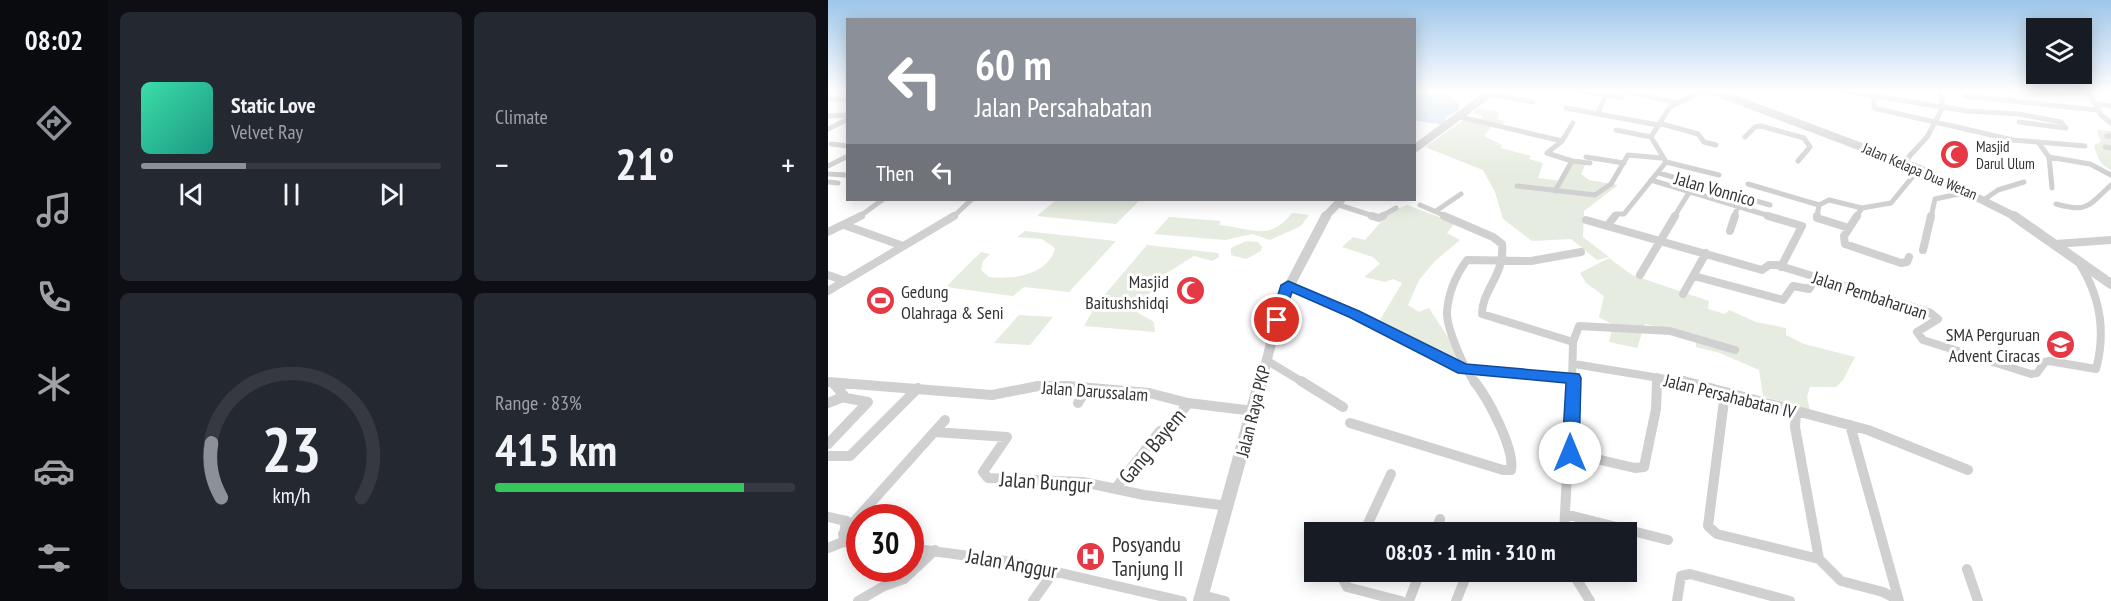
<!DOCTYPE html>
<meta charset="utf-8">
<style>
body{margin:0;font-family:"PT Sans Narrow",sans-serif;background:#242831;color:#f1f3f6;height:100vh;display:flex;flex-direction:column;font-size:22px;white-space:nowrap}
*{box-sizing:border-box;margin:0}
p{font-size:20px;color:#9ea1a6}
.icon{flex:none;width:33px;height:33px;fill:none;stroke:currentColor;stroke-width:2;stroke-linecap:round;stroke-linejoin:round}
.map{position:relative;flex:1;overflow:hidden}
.panel{display:flex;flex-direction:column;gap:12px;padding:12px;background:#0d0f14;width:720px}
.panel>*{flex:none}
.banner{position:absolute;left:18px;top:18px;width:570px;height:183px;border-radius:0px;box-shadow:0 3px 15px #0003;background:#8c9099;color:#fff;overflow:hidden}
.fabs{position:absolute;left:1198px;top:18px;display:grid;gap:12px}
.fabs a{display:grid;place-items:center;width:66px;height:66px;border-radius:0px;background:#171b24;box-shadow:0 3px 15px #0003;font-size:30px}
.speed{position:absolute;left:18px;top:504px;display:flex;gap:12px;font-size:30px;font-weight:700;text-align:center}
.speed>*{display:grid;place-content:center;width:78px;height:78px;border-radius:50%;background:#171b24;box-shadow:0 3px 15px #0003;line-height:1}
.speed .limit{border:9px solid #d22;background:#fff;color:#111}
.pin{position:absolute;display:grid;place-items:center;width:51px;height:51px;color:#fff;margin:-26px;border:3px solid #fff;border-radius:50%;box-shadow:0 2px 6px #0007}
.me{position:absolute;width:66px;margin:-33px;rotate:0deg;stroke-linejoin:round;filter:drop-shadow(0 0 4px #0008)}
.turn{display:flex;align-items:center;gap:21px;height:126px;padding:0 30px;font-size:27px}
.turn .icon{width:78px;height:78px;stroke-width:2.5}
.turn b{display:block;font-size:42px;line-height:51px}
.then{display:flex;align-items:center;height:57px;padding:0 30px;background:#0003;gap:12px;font-size:22px}
.big{font-size:45px;font-weight:800;line-height:1.1}
.panel .tile{flex:1;display:flex;flex-direction:column;justify-content:center;gap:9px;min-width:0;padding:0 21px;border-radius:9px;background:#242831}
.panel .dial{align-items:center;gap:0}
.dial svg{height:156px;overflow:visible;fill:none;stroke:#363941;stroke-width:7;stroke-linecap:round;text-anchor:middle}
.dial text{fill:#f1f3f6;stroke:none}
.song{display:flex;align-items:center;gap:18px}
.cover{width:72px;height:72px;border-radius:9px;background:linear-gradient(135deg,hsl(160 70% 55%),hsl(170 70% 35%))}
.played{height:6px;border-radius:3px;background:linear-gradient(90deg,#8c9099 35%,#363941 35%)}
.keys{display:flex;justify-content:space-around;direction:ltr}
.heat{display:flex;justify-content:space-between;align-items:center;font-size:33px;direction:ltr}
.charge{height:9px;border-radius:4px;background:linear-gradient(90deg,#34c759 83%,#363941 0)}
.panel .tiles{flex:1;display:grid;gap:12px;grid-template-columns:repeat(2,1fr)}
.trip{position:absolute;left:476px;top:522px;width:333px;height:60px;border-radius:0px;background:#171b24;box-shadow:0 3px 15px #0003;font-weight:800;line-height:60px;text-align:center}
main{display:flex;flex:1;min-height:0}
.tabs{display:flex;flex-direction:column;width:108px;justify-content:space-around;align-items:center;background:#090b0e;color:#9ea1a6}
.tabs .icon{width:42px;height:42px}
.tabs .selected{color:#8c9099}
.tabs b{font-size:27px;color:#f1f3f6}
.map>svg:first-child{display:block}
.green{fill:#e6ecdf}
.water{fill:#cfe2ee}
.lines{fill:none;stroke-linecap:round;stroke-linejoin:round}
.minor-far2{stroke:#d0d0d0;stroke-width:5}
.minor-far1{stroke:#d0d0d0;stroke-width:8}
.minor{stroke:#d0d0d0;stroke-width:10}
.tertiary-far2{stroke:#d0d0d0;stroke-width:8}
.tertiary-far1{stroke:#d0d0d0;stroke-width:10}
.tertiary{stroke:#d0d0d0;stroke-width:14}
.route{fill:#1a73e8;stroke:#114b97;stroke-width:1.5}
.labels{text-anchor:middle;dominant-baseline:central;stroke-width:6;stroke-linejoin:round;paint-order:stroke}
.far-poi-label{font-size:15px;fill:#333;stroke:#fff;text-anchor:start}
.far-street-label{font-size:15px;fill:#333;stroke:#fff}
.street-label{font-size:18px;fill:#333;stroke:#fff}
.poi-label{font-size:18px;fill:#333;stroke:#fff;text-anchor:end}
.near-street-label{font-size:21px;fill:#333;stroke:#fff}
.near-poi-label{font-size:21px;fill:#333;stroke:#fff;text-anchor:start}
</style>
<main>
<nav class="tabs">
<b>08:02</b>
<svg class="icon selected" aria-label="directions" viewBox="0 0 24 24"><path d="M12 3l9 9-9 9-9-9zM9 14v-3h6M13 9l2 2-2 2"/></svg>
<svg class="icon" aria-label="music" viewBox="0 0 24 24"><path d="M9 18V5l10-2v13"/><circle cx="6" cy="18" r="3"/><circle cx="16" cy="16" r="3"/></svg>
<svg class="icon" aria-label="phone" viewBox="0 0 24 24"><path d="M5 4h4l2 5-3 2q2 4 5 5l2-3 5 2v4C11 20 4 13 5 4z"/></svg>
<svg class="icon" aria-label="climate" viewBox="0 0 24 24"><path d="M12 3v18M4 7l16 10M4 17L20 7"/></svg>
<svg class="icon" aria-label="car" viewBox="0 0 24 24"><path d="M5 17H2v-5l4-1 3-4h7l3 4 3 1v5h-3M9 17h6M6 11h13"/><circle cx="7" cy="17" r="2"/><circle cx="17" cy="17" r="2"/></svg>
<svg class="icon" aria-label="filters" viewBox="0 0 24 24"><path d="M4 7h16M4 17h16"/><circle cx="9" cy="7" r="2"/><circle cx="15" cy="17" r="2"/></svg>
</nav>
<section class="panel">
<div class="tiles">
<div class="tile">
<div class="song"><i class="cover"></i><div><b>Static Love</b><p>Velvet Ray</p></div></div>
<div class="played"></div>
<div class="keys"><svg class="icon" aria-label="previous" viewBox="0 0 24 24"><path d="M18 5L8 12l10 7zM5 5v14"/></svg><svg class="icon" aria-label="pause" viewBox="0 0 24 24"><path d="M8 5v14M16 5v14"/></svg><svg class="icon" aria-label="next" viewBox="0 0 24 24"><path d="M6 5l10 7-10 7zM19 5v14"/></svg></div>
</div>
<div class="tile"><p>Climate</p>
<div class="heat"><a>−</a><b class="big">21°</b><a>+</a></div>
</div>
<div class="tile dial"><svg viewBox="0 0 100 80">
<path d="M14 69A42 42 0 1 1 86 69"/>
<path d="M14 69A42 42 0 0 1 9 41" stroke="#8c9099"/>
<text x="50" y="56" font-size="32" font-weight="700">23</text>
<text x="50" y="72" font-size="11">km/h</text>
</svg></div>
<div class="tile"><p>Range · 83%</p><b class="big">415 km</b><div class="charge"></div></div>
</div>
</section>
<div class="map">
<svg width="1283" height="601" viewBox="0 0 1283 601">
<rect width="100%" height="100%" fill="#fff"/>
<path class="green" d="M649 108 672 112 669 119 679 122 664 126 656 136 674 145 673 148 703 156 701 159 715 163 710 178 732 181 742 163H758L753 174 761 180 790 185 756 211 755 237 781 257 769 260 743 239 704 241 675 219 667 192 655 170 597 147 637 119 650 121 655 116 645 113Z
M1269 130 1283 131V170C1272 165 1269 157 1266 145L1273 142Z
M228 200H312L288 224 209 216Z
M579 205 627 223 619 233 632 240 607 261 591 280 580 305 591 312 601 308 630 353 627 359 552 320 574 283 565 279 557 282 536 277 552 264 545 257 514 247 525 237 537 240 562 212Z
M464 213 481 215 473 226 442 240 424 234 397 240 326 234 341 217 393 221 391 225C423 228 442 242 464 213Z
M197 231 288 241 241 292 196 287 185 296 118 287 153 252 162 254 155 261 153 270 161 277C184 280 221 275 227 248L214 239 189 237Z
M418 241 430 242 434 247 433 251 418 259 403 255V248Z
M319 245 390 253 391 257 384 261 366 256 329 279 336 284 300 307 326 322 327 332 256 326 268 305Z
M781 258 804 275 881 301 880 309 897 314 901 310 928 322 958 328V335L976 344 1027 357 1015 380 1008 387H982L979 397 982 411 935 396 931 370 892 353 868 347 867 335 817 324 809 348 781 342 785 325 771 317 776 296 758 283 752 273Z
M191 315 225 317 202 345 166 343Z"/>
<path class="water" d="M586 91H617L631 104V110L617 118 618 122 613 125 587 120Z"/>
<g class="lines">
<path class="minor-far2" d="M752 91 794 98
M797 91 850 103
M1017 91 1139 111 1191 114 1233 122 1238 128 1191 122
M1112 91 1115 107
M1229 91 1231 93
M1260 91 1273 115 1283 123
M662 94 705 102
M1046 94V108L1185 140 1257 146
M1137 96 1269 110
M0 99 20 100
M1266 103 1283 106
M738 108 830 125
M770 113 778 94
M0 116 20 115
M632 117 734 141
M831 123 870 134 876 142 888 145
M0 129 20 119
M788 130 823 137
M1279 136H1283
M917 137 927 127 933 126 976 138 982 147 970 161
M1210 142 1221 157 1224 188
M3 144 20 146
M1277 147 1283 148
M758 157 796 163
M1221 157 1262 164 1283 175
M744 161 762 163
M838 162 823 137 842 107 874 91
M838 162 891 175
M1076 162 1099 137 1115 107
M0 166 20 156
M831 173 942 205
M0 174 18 175
M823 180 945 217
M0 182 10 183
M920 184 991 205 989 217
M689 186 767 195 783 184 800 155 834 158
M727 191 744 161 719 153 734 141 745 123
M1157 199 1170 190 1196 182
M508 204 548 217
M1228 204C1260 213 1260 206 1283 185
M592 205 620 217
M991 205 1001 200 1034 208
M608 211 633 194
M31 217 54 200
M125 217 143 200
M552 217 568 208
M786 217 788 214H796L838 162
M846 217 862 191
M906 217 910 206
M1028 217 1034 208 1063 203 1091 169
M1103 217 1107 199 1140 192"/>
<path class="minor-far1" d="M544 216 551 218 555 216
M616 216 665 237 674 244C677 276 654 289 654 314L745 342
M940 216 974 226 953 267
M989 216V218L1021 228
M1029 216 1016 236 1017 244 1073 263 1079 262 1081 257
M758 220 934 270 941 265H949L1101 312 1110 319 1089 332 1095 340 1203 374 1209 373 1217 362 1221 361 1268 369C1278 332 1273 299 1253 266
M782 222 787 216
M16 225 75 246
M902 231 907 216
M0 232 33 216
M1227 244 1283 240
M1095 250 1103 216
M0 275 17 281
M812 275 847 216
M866 276 955 300 965 286 981 289 988 278
M460 285 526 314 636 369 746 378
M0 291 126 216
M855 294 878 253
M438 360 476 383
M746 364 862 383
M0 382 12 383
M647 383C637 370 619 330 619 313 620 293 628 275 639 260L703 261 753 252
M744 383 745 342 751 326 842 331 907 350
M829 383V377"/>
<path class="minor" d="M473 381 515 407
M856 381 1040 430 1140 470
M0 382 164 395 210 386H240L321 393 360 403 426 411
M897 393 880 526 889 534 991 559
M0 403 15 397
M250 403 259 388
M968 413 967 427 991 559
M522 423 675 470H683C687 449 660 398 646 381
M1022 425 1071 601
M107 432 179 437 155 472 160 478 255 482 316 495 400 506
M0 444 40 402 18 398 5 383
M742 453 807 468 816 467 828 409 829 381
M0 456H22L90 388
M287 489 332 431 343 427 360 403
M737 514 840 540
M0 517 18 521 15 542 32 543
M536 532 563 474
M607 532 612 519
M736 532 744 381
M15 534 117 420
M0 548 15 542
M82 548 185 562 354 601
M991 559 1013 581 1055 592 1070 600
M1139 569 1150 601
M518 572 515 579 519 587 573 601
M744 572 762 601
M374 595 397 601
M30 601 56 586 76 579 107 550
M205 601 227 570
M581 601 592 572
M628 601 640 572
M849 601 853 576 862 574 962 601"/>
<path class="tertiary-far2" d="M885 91 1092 169 1188 217
M586 149 665 91
M497 217 513 200"/>
<path class="tertiary-far1" d="M1186 216 1283 284
M433 383 454 300 498 216"/>
<path class="tertiary" d="M372 601 433 381"/>
</g>
<linearGradient id="sky" x2="0" y2="1"><stop stop-color="#9ec6ea"/><stop offset="0.52" stop-color="#fff"/><stop offset="1" stop-color="#fff" stop-opacity="0"/></linearGradient>
<rect width="1283" height="175" fill="url(#sky)"/>
<path class="route" d="M460 281 531 311 638 364 751 374 753 378 751 453 749 458H736L734 453 738 383 630 373 521 317 464 292 454 323H444L442 320 453 285Z"/>
<defs>
<symbol id="mosque-disc" viewBox="-11 -11 22 22"><circle r="9.5" fill="#e63946" stroke="#fff"/><path d="M3.5-4.9A6 6 0 1 0 3.5 4.9A5 5 0 1 1 3.5-4.9Z" fill="#fff"/></symbol>
<symbol id="stadium-disc" viewBox="-11 -11 22 22"><circle r="9.5" fill="#e63946" stroke="#fff"/><path d="M0-5a6.5 5 0 1 0 0 10a6.5 5 0 1 0 0-10ZM-3.5-1.8h7v3.6h-7Z" fill="#fff"/></symbol>
<symbol id="school-disc" viewBox="-11 -11 22 22"><circle r="9.5" fill="#e63946" stroke="#fff"/><path d="M0-5L7-2L0 1L-7-2ZM-4 1L0 2.5L4 1V4Q0 6-4 4Z" fill="#fff"/></symbol>
<symbol id="hospital-disc" viewBox="-11 -11 22 22"><circle r="9.5" fill="#e63946" stroke="#fff"/><path d="M-5-5h3v3.5h4V-5h3V5h-3V1.5h-4V5h-3Z" fill="#fff"/></symbol>
</defs>
<g fill-rule="evenodd">
<use href="#mosque-disc" x="1110" y="138" width="33" height="33"/>
<use href="#mosque-disc" x="346" y="274" width="33" height="33"/>
<use href="#stadium-disc" x="36" y="284" width="33" height="33"/>
<use href="#school-disc" x="1216" y="328" width="33" height="33"/>
<use href="#hospital-disc" x="246" y="540" width="33" height="33"/>
</g>
<g class="labels">
<g class="far-poi-label">
<text x="1148" y="146">Masjid<tspan x="1148" dy="17">Darul Ulum</tspan></text>
</g>
<g class="far-street-label">
<text transform="translate(1092 171) rotate(23)">Jalan Kelapa Dua Wetan</text>
</g>
<g class="street-label">
<text transform="translate(887 189) rotate(16)">Jalan Vonnico</text>
<text transform="translate(1042 295) rotate(18)">Jalan Pembaharuan</text>
<text transform="translate(267 391) rotate(4)">Jalan Darussalam</text>
<text transform="translate(902 396) rotate(14)">Jalan Persahabatan IV</text>
<text transform="translate(425 411) rotate(-76)">Jalan Raya PKP</text>
</g>
<g class="poi-label">
<text x="341" y="281">Masjid<tspan x="341" dy="21">Baitushshidqi</tspan></text>
<text x="73" y="291" text-anchor="start">Gedung<tspan x="73" dy="21">Olahraga &amp; Seni</tspan></text>
<text x="1212" y="334">SMA Perguruan<tspan x="1212" dy="21">Advent Ciracas</tspan></text>
</g>
<g class="near-street-label">
<text transform="translate(324 446) rotate(-50)">Gang Bayem</text>
<text transform="translate(218 482) rotate(4)">Jalan Bungur</text>
<text transform="translate(184 563) rotate(10)">Jalan Anggur</text>
</g>
<g class="near-poi-label">
<text x="284" y="544">Posyandu<tspan x="284" dy="24">Tanjung II</tspan></text>
</g>
</g>
</svg>
<div class="fabs">
<a><svg class="icon" aria-label="layers" viewBox="0 0 24 24"><path d="M12 4l9 5-9 5-9-5zM3 14l9 5 9-5"/></svg></a>
</div>
<div class="speed"><div class="limit">30</div></div>
<div class="pin" style="left:449px;top:320px;background:#d93025"><svg class="icon" aria-label="arrive" viewBox="0 0 24 24"><path d="M6 21V4h12l-3 4 3 4H6"/></svg></div>
<svg class="me" style="left:742px;top:453px" viewBox="-20 -20 40 40"><circle r="19" fill="#fff"/><path d="M0-13L10 11 0 6-10 11z" fill="#1a73e8"/></svg>
<div class="trip">08:03 · 1 min · 310 m</div>
<div class="banner">
<div class="turn"><svg class="icon" aria-label="left" viewBox="0 0 24 24"><path d="M17 20v-9H6M10 6l-5 5 5 5"/></svg><div><b>60 m</b>Jalan Persahabatan</div></div>
<div class="then">Then<svg class="icon" aria-label="left" viewBox="0 0 24 24"><path d="M17 20v-9H6M10 6l-5 5 5 5"/></svg></div>
</div>
</div>
</main>
